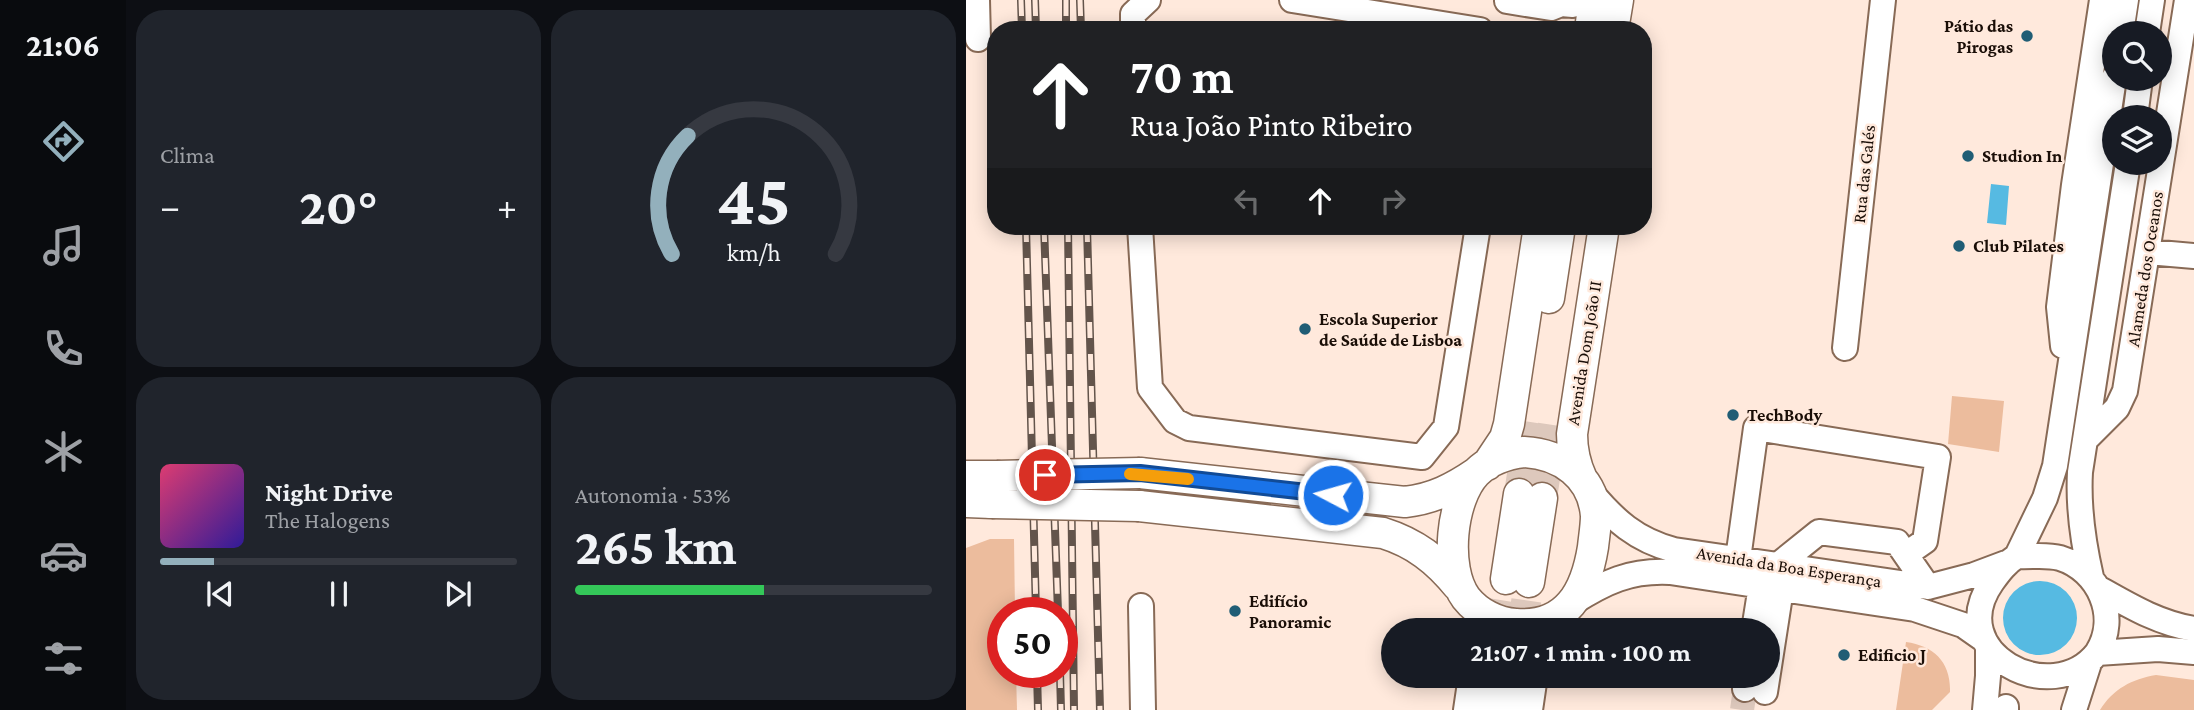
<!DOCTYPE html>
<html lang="pt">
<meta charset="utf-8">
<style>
body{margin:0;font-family:"Crimson Pro",serif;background:#20242c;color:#f1f3f6;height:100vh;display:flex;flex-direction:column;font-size:26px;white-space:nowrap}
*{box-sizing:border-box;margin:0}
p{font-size:23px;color:#9ea1a6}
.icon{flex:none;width:38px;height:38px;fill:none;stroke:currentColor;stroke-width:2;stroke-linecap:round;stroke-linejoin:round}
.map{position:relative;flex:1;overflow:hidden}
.drawer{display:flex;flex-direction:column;gap:10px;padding:10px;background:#0d0f14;width:840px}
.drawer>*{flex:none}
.hud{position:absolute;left:21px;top:21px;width:665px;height:214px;border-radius:28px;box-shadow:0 4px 18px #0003;background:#202124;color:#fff;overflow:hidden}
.tools{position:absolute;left:1136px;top:21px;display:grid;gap:14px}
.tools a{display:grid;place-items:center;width:70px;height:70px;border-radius:50%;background:#171b24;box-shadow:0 4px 18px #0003;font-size:35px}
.speed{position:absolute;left:21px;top:597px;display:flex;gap:14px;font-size:35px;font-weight:700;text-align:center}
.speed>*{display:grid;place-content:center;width:91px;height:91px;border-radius:50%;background:#171b24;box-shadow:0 4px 18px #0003;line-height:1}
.speed .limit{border:10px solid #d22;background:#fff;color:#111}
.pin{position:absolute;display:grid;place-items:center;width:60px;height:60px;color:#fff;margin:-30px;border:4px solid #fff;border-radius:50%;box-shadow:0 2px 7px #0007}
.me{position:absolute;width:77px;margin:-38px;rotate:276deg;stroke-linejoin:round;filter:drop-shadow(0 0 5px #0008)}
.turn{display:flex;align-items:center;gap:24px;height:147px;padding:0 28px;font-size:32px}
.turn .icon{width:91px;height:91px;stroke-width:2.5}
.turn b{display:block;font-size:49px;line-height:60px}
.lanes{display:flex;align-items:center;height:66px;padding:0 28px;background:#0003;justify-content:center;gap:35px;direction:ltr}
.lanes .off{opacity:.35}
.big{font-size:52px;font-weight:700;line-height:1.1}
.drawer .tile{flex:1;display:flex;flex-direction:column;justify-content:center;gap:10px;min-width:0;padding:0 24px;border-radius:28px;background:#20242c}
.drawer .dial{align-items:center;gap:0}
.dial svg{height:182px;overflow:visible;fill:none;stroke:#363941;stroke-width:7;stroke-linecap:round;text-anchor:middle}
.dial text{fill:#f1f3f6;stroke:none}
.song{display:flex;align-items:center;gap:21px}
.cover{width:84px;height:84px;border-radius:10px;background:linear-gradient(135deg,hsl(340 70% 55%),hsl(250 70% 35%))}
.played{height:7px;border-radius:4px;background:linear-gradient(90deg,#93b0bc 15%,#363941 15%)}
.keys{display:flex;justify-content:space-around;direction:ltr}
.heat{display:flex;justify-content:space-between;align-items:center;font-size:38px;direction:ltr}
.charge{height:10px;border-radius:5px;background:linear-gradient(90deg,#34c759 53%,#363941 0)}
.drawer .tiles{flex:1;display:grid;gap:10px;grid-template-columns:repeat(2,1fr)}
.trip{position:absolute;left:415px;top:618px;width:399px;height:70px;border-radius:35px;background:#171b24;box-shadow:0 4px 18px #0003;font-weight:700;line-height:70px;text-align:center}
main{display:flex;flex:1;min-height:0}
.tabs{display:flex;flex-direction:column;width:126px;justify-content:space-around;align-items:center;background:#090b0e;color:#9ea1a6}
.tabs .icon{width:49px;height:49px}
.tabs .selected{color:#93b0bc}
.tabs b{font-size:32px;color:#f1f3f6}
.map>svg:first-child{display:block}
.green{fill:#ecbc9d}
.water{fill:#56bae2}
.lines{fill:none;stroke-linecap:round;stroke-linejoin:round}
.minor-tunnel{stroke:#ddc8bc;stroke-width:24;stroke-dasharray:24 12;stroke-linecap:butt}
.major-tunnel{stroke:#ddc8bc;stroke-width:30;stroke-dasharray:30 15;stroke-linecap:butt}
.minor-casing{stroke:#886a56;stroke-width:28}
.major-casing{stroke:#886a56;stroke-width:33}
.minor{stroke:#fff;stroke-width:24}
.major{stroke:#fff;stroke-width:30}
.rail-casing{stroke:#63544b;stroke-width:8}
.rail{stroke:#ffe9dc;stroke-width:5;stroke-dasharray:16;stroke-linecap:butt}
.major-bridge-casing{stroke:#886a56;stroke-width:33;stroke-linecap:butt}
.major-bridge{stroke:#fff;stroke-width:30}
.route-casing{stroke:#114b97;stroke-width:18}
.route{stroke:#1a73e8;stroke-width:12}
.slow{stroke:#f59e0b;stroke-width:12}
.poi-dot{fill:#205d75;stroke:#ffe9dc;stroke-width:2.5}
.labels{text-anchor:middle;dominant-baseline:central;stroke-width:5;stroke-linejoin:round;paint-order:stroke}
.poi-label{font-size:18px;font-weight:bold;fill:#1a0e07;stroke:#ffe9dc;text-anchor:start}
.street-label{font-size:18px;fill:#1a0e07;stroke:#ffe9dc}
</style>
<main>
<nav class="tabs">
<b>21:06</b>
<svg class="icon selected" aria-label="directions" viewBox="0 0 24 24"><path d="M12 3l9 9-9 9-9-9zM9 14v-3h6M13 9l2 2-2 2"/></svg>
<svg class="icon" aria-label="music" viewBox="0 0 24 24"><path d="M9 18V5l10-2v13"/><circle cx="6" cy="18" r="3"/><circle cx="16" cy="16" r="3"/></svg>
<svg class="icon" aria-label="phone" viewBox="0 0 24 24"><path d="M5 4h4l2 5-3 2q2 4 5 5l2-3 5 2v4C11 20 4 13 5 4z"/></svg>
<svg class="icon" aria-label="climate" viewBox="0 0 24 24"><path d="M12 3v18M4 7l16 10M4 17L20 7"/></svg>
<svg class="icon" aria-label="car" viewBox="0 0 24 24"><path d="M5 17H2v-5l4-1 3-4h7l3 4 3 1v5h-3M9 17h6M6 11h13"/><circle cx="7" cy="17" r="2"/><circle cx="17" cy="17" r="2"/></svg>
<svg class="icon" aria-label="filters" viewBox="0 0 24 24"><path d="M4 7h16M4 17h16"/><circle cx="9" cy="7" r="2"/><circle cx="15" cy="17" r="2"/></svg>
</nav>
<section class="drawer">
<div class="tiles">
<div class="tile"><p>Clima</p>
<div class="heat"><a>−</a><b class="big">20°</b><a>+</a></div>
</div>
<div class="tile dial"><svg viewBox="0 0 100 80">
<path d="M14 69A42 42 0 1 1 86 69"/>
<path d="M14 69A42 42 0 0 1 21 17" stroke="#93b0bc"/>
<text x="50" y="56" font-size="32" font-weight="700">45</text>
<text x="50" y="72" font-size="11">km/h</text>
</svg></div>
<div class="tile">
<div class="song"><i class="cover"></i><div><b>Night Drive</b><p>The Halogens</p></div></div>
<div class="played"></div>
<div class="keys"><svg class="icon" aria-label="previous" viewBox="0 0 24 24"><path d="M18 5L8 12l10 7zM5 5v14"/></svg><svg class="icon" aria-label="pause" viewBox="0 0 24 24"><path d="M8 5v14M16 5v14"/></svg><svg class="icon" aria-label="next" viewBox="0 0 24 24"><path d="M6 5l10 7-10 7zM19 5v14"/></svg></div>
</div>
<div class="tile"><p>Autonomia · 53%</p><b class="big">265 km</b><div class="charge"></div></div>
</div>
</section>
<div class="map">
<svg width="1228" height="710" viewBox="0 0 1228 710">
<rect width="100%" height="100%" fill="#ffe9dc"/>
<path class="green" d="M986 396 1038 401 1033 452 982 444Z
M24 539H48L49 612H37V672H50L51 710H0V548Z
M940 642C968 646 985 662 984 692L966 710H930Z
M1190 675 1228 680V710H1134C1147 689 1166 679 1190 675Z"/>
<path class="water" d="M1025 184 1043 186 1040 225 1021 223Z
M1037 618a37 37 0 1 1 74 0a37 37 0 1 1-74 0Z"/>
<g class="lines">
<path class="minor-tunnel" d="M776 710 779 689"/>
<path class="major-tunnel" d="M553 494 564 422
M576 498 587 425
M532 630 540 579
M556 630 563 582"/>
<defs>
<path id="minor" d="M11 0 12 39
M326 0 514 30
M541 1 585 8 595 4 607 5
M167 30V14L182 0
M1155 33 1160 0
M1181 33 1186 0
M1169 117 1174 79
M174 226 184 388 209 421 223 428 456 457 480 427 512 226
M1182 252 1228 256
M1097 346 1093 307 1108 185 1136 0
M879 348 917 0
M1119 440 1151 408 1159 391 1221 0
M624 491C648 520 670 540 708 550L962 587 1008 575 1040 563
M1051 556 1079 498 1089 466 1148 78
M1051 556C1065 557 1080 554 1094 558 1133 570 1154 617 1131 653 1086 710 976 653 1026 582 1034 571 1040 563 1051 556Z
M772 559 790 428 972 457 959 541 949 548
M812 565 853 532 931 542 962 587
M1125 577C1117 542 1112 507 1114 472L1162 163
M1132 588C1164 606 1192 623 1228 629
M606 603C639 582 664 570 704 572L949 609 997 625 1017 639
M175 606 177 710
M788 630 795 586
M1131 653 1192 649 1228 652
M779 689 782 676
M799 692 815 589
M500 710 505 676
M564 710 569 676
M1019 710 1022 676V650
M1040 710V707
M1108 710 1123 663"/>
<path id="major" d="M624 30 628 0
M647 30 652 0
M583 298 594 226
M558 452C595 454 627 476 630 516 630 526 628 537 627 547 620 591 601 628 550 624 531 623 512 613 500 598 478 568 485 499 510 473 523 460 540 454 558 452Z
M521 465 539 438 543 424 573 226
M174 473 439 502C467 499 488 488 510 473
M0 476H31
M616 479C609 464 606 450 606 434L638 226
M0 502 26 503
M173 506 417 533C449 543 471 560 492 586
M540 579 553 494
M563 582 576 498
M520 710 525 676
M543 710 549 676"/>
</defs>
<use href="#minor" class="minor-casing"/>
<use href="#major" class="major-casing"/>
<use href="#minor" class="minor"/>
<use href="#major" class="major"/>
<defs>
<path id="rail" d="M55 0 56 30
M69 0 70 30
M100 0V30
M114 0 115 30
M60 226 70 612
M78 226 92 612
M102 226 108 710
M121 226 134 710
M71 672 72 710
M94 672 95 710"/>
</defs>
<use href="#rail" class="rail-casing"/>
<use href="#rail" class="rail"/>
<defs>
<path id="major-bridge" d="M31 476 174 473
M26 503 173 506"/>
</defs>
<use href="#major-bridge" class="major-bridge-casing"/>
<use href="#major-bridge" class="major-bridge"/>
</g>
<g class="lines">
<defs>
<path id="route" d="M79 475 174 473 367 495"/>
</defs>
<use href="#route" class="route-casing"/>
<use href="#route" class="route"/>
<path class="slow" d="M164 474 222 479"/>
</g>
<g class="poi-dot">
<circle cx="1061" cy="36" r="7"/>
<circle cx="1002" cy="156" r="7"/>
<circle cx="993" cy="246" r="7"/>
<circle cx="339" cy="329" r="7"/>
<circle cx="767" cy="415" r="7"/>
<circle cx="269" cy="611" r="7"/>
<circle cx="878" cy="655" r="7"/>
</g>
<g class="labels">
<g class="poi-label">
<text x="1047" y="26" text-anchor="end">Pátio das<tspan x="1047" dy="21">Pirogas</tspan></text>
<text x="1016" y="156">Studion In</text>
<text x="1007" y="246">Club Pilates</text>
<text x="353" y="319">Escola Superior<tspan x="353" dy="21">de Saúde de Lisboa</tspan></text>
<text x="781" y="415">TechBody</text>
<text x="283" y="601">Edifício<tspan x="283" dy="21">Panoramic</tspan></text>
<text x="892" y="655">Edificio J</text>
</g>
<g class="street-label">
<text transform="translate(898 174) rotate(-84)">Rua das Galés</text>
<text transform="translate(1179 269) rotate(-81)">Alameda dos Oceanos</text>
<text transform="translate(618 353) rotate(-81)">Avenida Dom João II</text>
<text transform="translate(823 567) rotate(9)">Avenida da Boa Esperança</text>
</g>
</g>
</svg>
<div class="tools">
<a><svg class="icon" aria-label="search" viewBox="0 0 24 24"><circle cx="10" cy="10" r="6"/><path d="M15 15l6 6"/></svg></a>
<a><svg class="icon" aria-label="layers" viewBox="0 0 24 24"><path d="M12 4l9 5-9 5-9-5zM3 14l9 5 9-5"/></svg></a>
</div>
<div class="speed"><div class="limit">50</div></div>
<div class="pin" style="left:79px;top:475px;background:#d93025"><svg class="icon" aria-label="arrive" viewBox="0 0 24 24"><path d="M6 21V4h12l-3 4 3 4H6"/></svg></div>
<svg class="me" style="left:367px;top:495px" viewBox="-20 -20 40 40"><circle r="17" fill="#1a73e8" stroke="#fff" stroke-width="3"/><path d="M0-11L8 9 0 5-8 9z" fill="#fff"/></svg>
<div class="trip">21:07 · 1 min · 100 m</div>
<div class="hud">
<div class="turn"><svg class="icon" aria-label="ahead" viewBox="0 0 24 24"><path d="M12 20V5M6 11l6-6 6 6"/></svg><div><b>70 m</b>Rua João Pinto Ribeiro</div></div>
<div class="lanes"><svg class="icon off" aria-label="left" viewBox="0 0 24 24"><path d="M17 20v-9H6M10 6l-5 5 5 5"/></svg><svg class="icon" aria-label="ahead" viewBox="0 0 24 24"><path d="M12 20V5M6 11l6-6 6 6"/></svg><svg class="icon off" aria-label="right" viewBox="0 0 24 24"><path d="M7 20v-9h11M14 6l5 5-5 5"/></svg></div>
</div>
</div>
</main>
